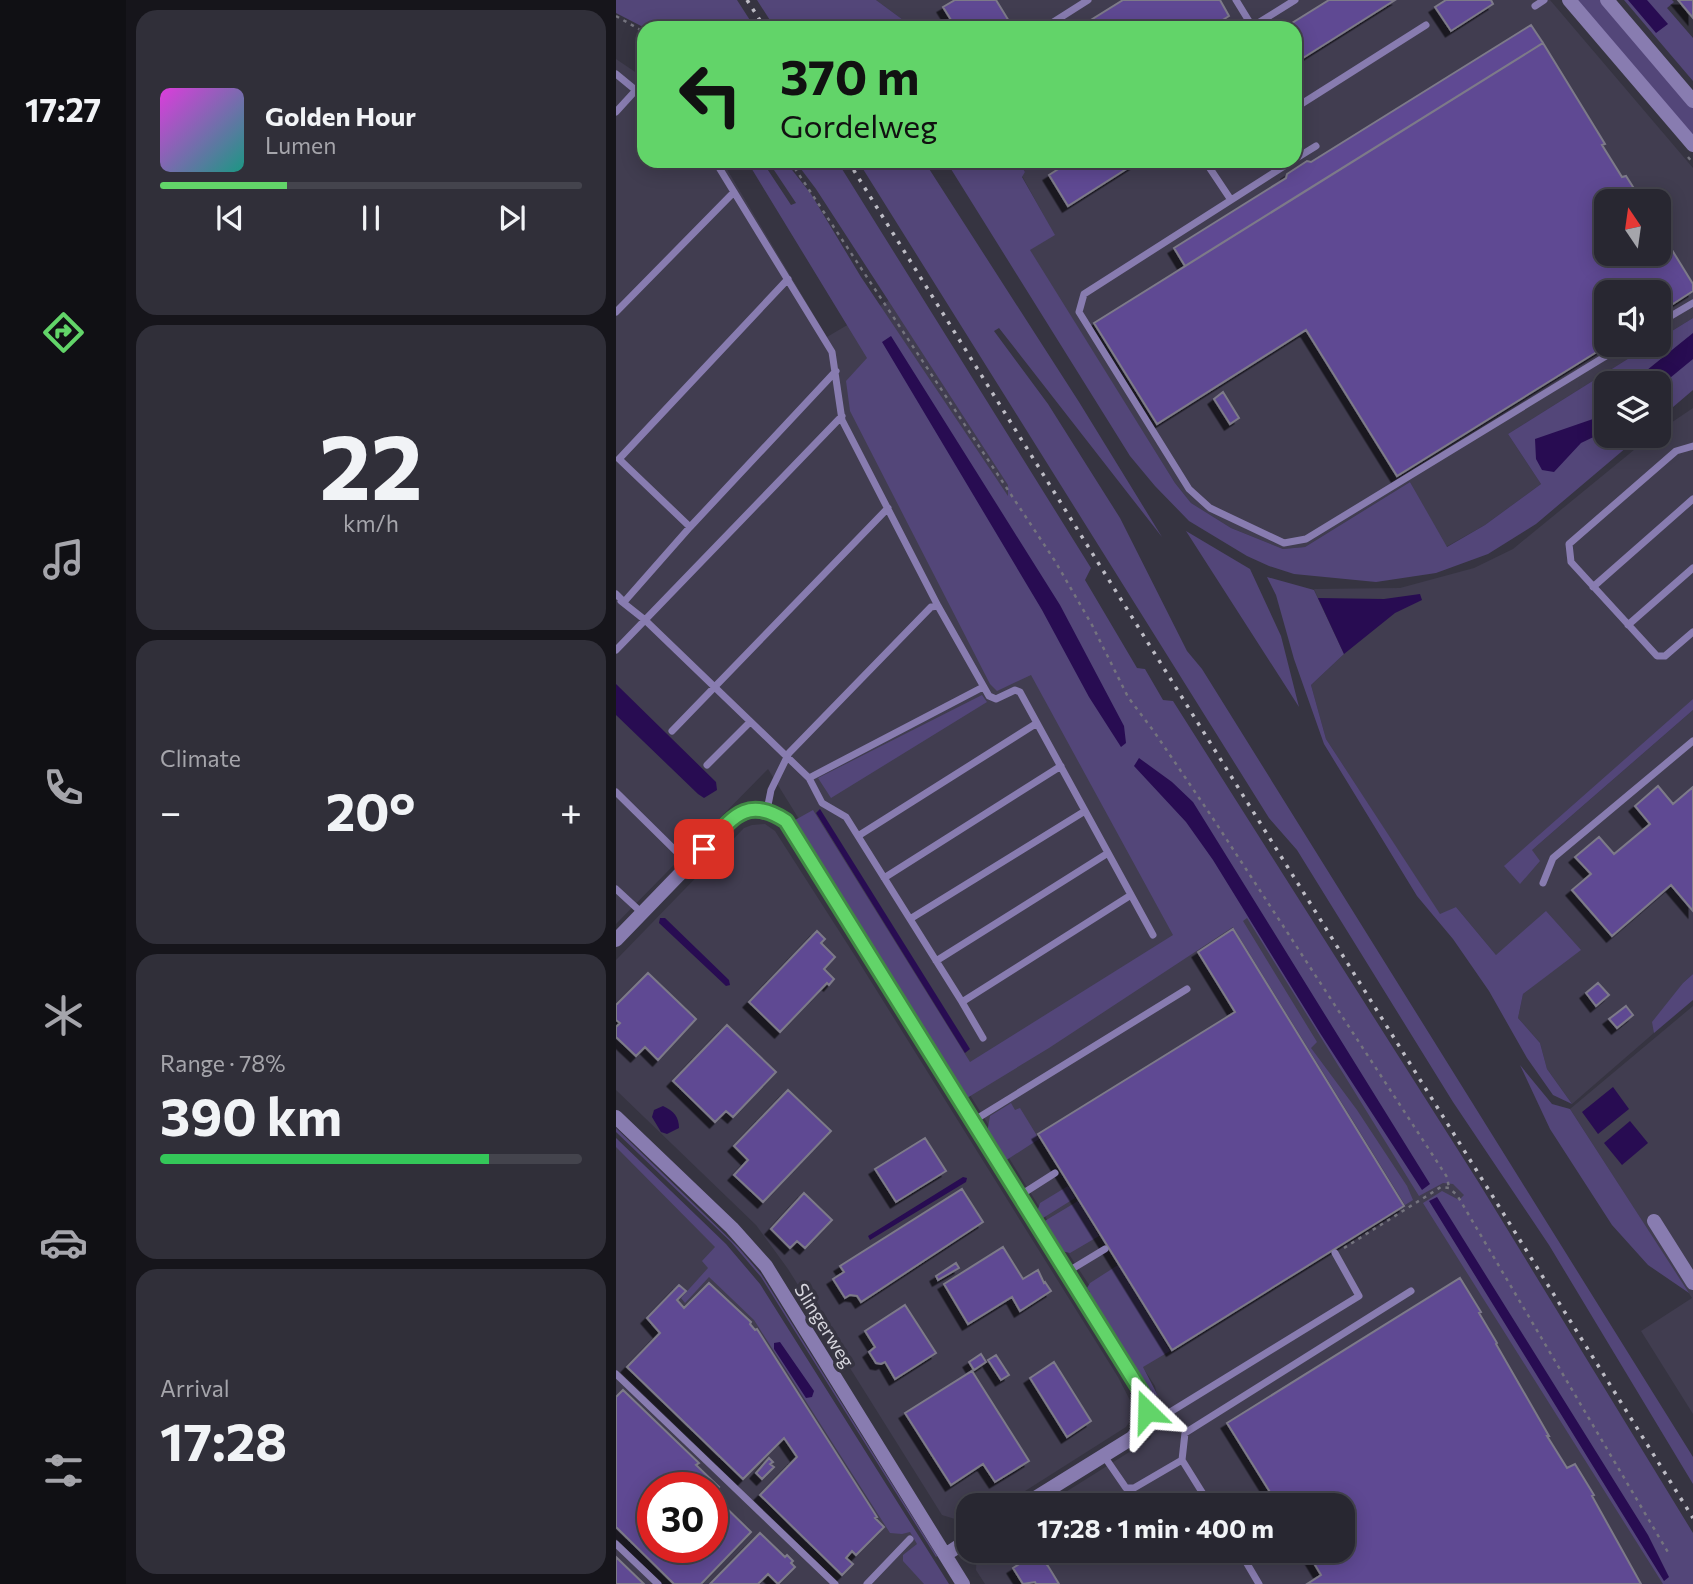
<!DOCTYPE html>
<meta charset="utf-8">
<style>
body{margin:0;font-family:Commissioner,sans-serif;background:#302f39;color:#f1f3f6;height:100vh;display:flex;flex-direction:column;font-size:26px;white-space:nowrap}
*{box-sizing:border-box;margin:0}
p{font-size:23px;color:#a5a5ab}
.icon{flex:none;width:38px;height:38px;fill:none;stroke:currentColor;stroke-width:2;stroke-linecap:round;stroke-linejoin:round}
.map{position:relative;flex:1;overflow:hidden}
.sheet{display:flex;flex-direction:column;gap:10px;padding:10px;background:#16151b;width:490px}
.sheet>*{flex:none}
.guide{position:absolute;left:21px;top:21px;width:665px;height:147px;border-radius:21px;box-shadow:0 4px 18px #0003,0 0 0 2px #44444d;background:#62d469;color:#111;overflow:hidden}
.needle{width:46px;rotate:347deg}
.controls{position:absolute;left:978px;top:189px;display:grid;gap:14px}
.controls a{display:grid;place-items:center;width:77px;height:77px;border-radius:14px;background:#282731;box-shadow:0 4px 18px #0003,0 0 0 2px #44444d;font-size:35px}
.speed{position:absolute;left:21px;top:1472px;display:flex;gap:14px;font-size:35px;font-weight:700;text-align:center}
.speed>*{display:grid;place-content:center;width:91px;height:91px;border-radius:50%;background:#282731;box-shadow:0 4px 18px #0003,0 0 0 2px #44444d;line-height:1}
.speed .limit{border:10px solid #d22;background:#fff;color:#111}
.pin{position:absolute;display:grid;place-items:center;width:60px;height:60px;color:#fff;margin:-30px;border-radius:14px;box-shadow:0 4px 10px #0006}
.me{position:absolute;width:77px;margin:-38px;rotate:338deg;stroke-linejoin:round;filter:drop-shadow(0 0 5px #0008)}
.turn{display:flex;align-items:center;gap:24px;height:147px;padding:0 28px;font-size:32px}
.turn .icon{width:91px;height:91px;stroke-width:2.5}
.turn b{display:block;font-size:49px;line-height:60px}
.big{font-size:52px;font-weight:700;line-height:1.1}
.sheet .tile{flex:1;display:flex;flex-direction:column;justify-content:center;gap:10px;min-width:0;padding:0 24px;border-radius:21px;background:#302f39}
.sheet .dial{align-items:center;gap:0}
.dial b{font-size:91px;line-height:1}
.song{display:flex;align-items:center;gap:21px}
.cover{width:84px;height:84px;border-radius:10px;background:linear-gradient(135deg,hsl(300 70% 55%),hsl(170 70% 35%))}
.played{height:7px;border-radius:4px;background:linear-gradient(90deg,#62d469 30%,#44444d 30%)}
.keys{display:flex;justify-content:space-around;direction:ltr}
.heat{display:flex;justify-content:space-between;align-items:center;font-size:38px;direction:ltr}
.charge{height:10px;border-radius:5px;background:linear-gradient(90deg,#34c759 78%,#44444d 0)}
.trip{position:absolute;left:340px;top:1493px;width:399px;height:70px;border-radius:21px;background:#282731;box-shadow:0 4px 18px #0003,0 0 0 2px #44444d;font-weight:700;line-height:70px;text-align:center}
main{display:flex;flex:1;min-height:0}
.dock{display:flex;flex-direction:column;width:126px;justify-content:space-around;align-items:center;background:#101014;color:#a5a5ab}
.dock .icon{width:49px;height:49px}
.dock .current{color:#62d469}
.dock b{font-size:32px;color:#f1f3f6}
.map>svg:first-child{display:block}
.built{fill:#413d50;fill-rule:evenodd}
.green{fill:#534679}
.water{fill:#280c52}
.building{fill:#5f4a93;stroke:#7d7a89;stroke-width:2;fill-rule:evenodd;filter:url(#shadow)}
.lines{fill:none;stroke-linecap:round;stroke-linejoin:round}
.path{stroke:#74737e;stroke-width:2.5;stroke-dasharray:3.5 5;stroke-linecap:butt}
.lane{stroke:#887cb0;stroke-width:7}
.street{stroke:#887cb0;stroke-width:14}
.rail{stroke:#bdbcc5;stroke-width:3.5;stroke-dasharray:3.5 7;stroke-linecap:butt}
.route-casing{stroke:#408a44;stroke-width:18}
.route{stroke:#62d469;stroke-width:12}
.labels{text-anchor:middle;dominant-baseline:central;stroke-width:7;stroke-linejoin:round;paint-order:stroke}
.street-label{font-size:19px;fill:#d6d5dd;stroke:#363441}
</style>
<main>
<nav class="dock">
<b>17:27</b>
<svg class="icon current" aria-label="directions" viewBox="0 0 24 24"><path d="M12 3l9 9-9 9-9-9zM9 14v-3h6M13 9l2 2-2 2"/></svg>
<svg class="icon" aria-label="music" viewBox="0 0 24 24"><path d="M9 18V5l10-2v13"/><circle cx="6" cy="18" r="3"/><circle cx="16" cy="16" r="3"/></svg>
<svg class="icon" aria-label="phone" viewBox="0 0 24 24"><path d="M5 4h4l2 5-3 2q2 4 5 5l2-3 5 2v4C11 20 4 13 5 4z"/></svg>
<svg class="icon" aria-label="climate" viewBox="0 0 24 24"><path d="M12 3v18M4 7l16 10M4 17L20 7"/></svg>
<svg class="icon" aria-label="car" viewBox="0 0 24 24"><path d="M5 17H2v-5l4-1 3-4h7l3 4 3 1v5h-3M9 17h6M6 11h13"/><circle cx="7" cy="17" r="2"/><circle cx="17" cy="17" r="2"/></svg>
<svg class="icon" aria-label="filters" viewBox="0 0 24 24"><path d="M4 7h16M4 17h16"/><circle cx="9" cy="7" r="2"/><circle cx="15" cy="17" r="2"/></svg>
</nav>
<section class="sheet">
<div class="tile">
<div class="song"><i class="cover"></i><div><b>Golden Hour</b><p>Lumen</p></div></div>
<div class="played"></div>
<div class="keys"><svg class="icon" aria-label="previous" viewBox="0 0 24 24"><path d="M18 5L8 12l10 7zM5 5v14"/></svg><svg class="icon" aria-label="pause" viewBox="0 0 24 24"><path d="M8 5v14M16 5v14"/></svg><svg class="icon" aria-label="next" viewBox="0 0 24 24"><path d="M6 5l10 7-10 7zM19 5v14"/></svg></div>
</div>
<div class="tile dial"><b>22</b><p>km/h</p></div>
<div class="tile"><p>Climate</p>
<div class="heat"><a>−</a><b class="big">20°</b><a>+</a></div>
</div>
<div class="tile"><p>Range · 78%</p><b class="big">390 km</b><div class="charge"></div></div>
<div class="tile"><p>Arrival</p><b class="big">17:28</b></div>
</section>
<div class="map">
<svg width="1077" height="1584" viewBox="0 0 1077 1584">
<defs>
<filter id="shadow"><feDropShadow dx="-5.5" dy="5.5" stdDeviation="0" flood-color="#0009"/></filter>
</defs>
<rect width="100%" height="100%" fill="#363441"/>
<path class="built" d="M260 0H934L1077 168V318L1043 339V292H990V345H1034L892 434 925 484 869 525 830 547 794 482 689 547 667 549 615 528 575 503 559 483 413 250 438 234 406 176 409 172 402 161H679V28H298ZM990 201H1043V254H990Z
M0 59 28 78V161H106L211 337 277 298 904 1279 1077 1584H369L360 1570 361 1551 726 1550V1505H429L534 1439 542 1422 543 1406 539 1386 445 1242 152 769 0 924Z
M1077 408V700L916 850 1077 710V974L1067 983 1039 1032 956 1104 931 1069 924 1043 902 1018 907 994 964 949 880 955 840 907 824 915 710 739 695 685 728 654 698 589 784 588 858 568 897 549 1035 436H1043V431Z
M149 824 159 831 241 959 502 1377 517 1406 516 1418 510 1427 387 1505H352V1523L326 1515 172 1269 140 1225 0 1090V960L128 828 136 825Z
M1077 1006V1414L1025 1331 1076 1298 954 1109Z
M0 1145 134 1277 232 1430 326 1584H0ZM37 1488H96V1547H37Z"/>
<path class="green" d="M0 0H121L139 28H29L0 13Z
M141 0H260L298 28H159Z
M960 0H984L1077 108V138Z
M1008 0H1056L1058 2 1051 8 1077 38V81Z
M131 161H146L175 205 180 203 152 161H169L195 194 245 277 392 496V485L200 189 179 161H221L475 568 469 580 521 668 529 669 547 700 557 701 863 1183 1077 1533V1584H1047L807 1203 826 1191 843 1200 848 1195 837 1184 827 1183 803 1196 631 918 627 921 701 1042 695 1048 741 1110 791 1186 797 1200 789 1205 617 927 433 1048 351 1098 179 820 197 810 354 1062 557 935 415 675 381 691 374 684 234 411 230 381 251 358Z
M242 161H308L463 402 546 537 383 328 378 331 432 404 504 518 571 651 586 669 1077 1457V1484L933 1245 837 1102 681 850 653 818Z
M330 161H402L409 172 406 177 439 235 414 250 559 483 575 503 615 528 667 549 689 547 794 482 831 547 869 525 925 484 892 434 1034 345H1043V339L1077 318V390L1043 419V383H990V436H1024L920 524 872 554 820 573 760 582 678 574 653 566 631 556 573 521 539 486 514 456Z
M570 531 634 569 665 636 683 707Z
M651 577 698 590 728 654 695 685 710 739 824 914 840 907 880 955 930 911 965 950 907 994 902 1018 924 1043 931 1069 956 1104 937 1095 911 1058 873 991 837 939 801 896 708 744 678 659 660 595Z
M366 695 371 702 215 798 202 778Z
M1077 699V710L916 850 924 861 904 884 888 866Z
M1077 974V1000L1038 1033 1036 1022 1067 983Z
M904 1065 936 1104 954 1109 1073 1293 1032 1265 996 1225 934 1129Z
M395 1103 399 1110 404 1108 423 1139 389 1161 371 1133 374 1116Z
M0 1128 122 1247 145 1274 321 1556 320 1557 145 1277 115 1242 0 1132Z
M0 1138 110 1244 144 1284 333 1584H308L287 1561V1555L301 1544 294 1532 286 1534 274 1533 138 1320 93 1277 69 1303 65 1298 92 1268 86 1261 99 1247 0 1147Z
M452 1186 459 1198 427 1218H424L421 1212 424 1203Z
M462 1201 483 1236 454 1253 445 1251 427 1222Z
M502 1265 554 1351 527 1367 542 1396 532 1392 472 1294 474 1292 471 1288 474 1283Z"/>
<path class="water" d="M1012 0H1031L1052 24 1040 33Z
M1077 333V359L1043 387V383H1015Z
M275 336 444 605 508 726 510 743 505 747 473 697 426 610 266 342Z
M990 403V431L965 443 938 472 926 470 920 459 919 439 977 419 982 406Z
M804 594 806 600 779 613 728 654 702 598 768 599Z
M0 684 100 782 101 790 88 798 82 794 0 715Z
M523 758 556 782 577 802 814 1184 806 1190 704 1033 597 860 570 822 518 766Z
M204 809 354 1049 349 1053 200 813Z
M44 918H49L113 980 114 985 110 986 43 923Z
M997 1087 1013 1109 982 1134 966 1112Z
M47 1106C58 1111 63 1117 63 1128L51 1134 45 1132 36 1117 38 1110Z
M1014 1121 1032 1143 1006 1165 988 1143Z
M347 1177 351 1178 350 1182 254 1240 252 1236Z
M821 1197 1032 1535 1053 1577 1048 1581 813 1201Z
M164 1342 198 1391 196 1397 190 1398 158 1349V1343Z"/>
<path class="building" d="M339 0H380L396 26 340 28 327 7Z
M507 0H604L613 16 594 28H462Z
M713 0H779L679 63V28H668Z
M830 0H875L877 4 835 31 819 7Z
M1062 0H1077V18Z
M915 25 927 43 569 266 558 248 670 178 671 174 691 161 695 162Z
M927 43 989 144 986 145 1006 177 1010 176 1026 201H990V254H1043V229L1077 284V291L1043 313V292H990L992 345 781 476 690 330 541 424 478 323Z
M455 161H523L452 206 433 175Z
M607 392 623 418 614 424 598 399Z
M1042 786 1057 804 1077 787V911L1055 885 996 936 956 890 975 874 959 857 983 837 998 854 1034 824 1019 806Z
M617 929 788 1206 556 1350 422 1134 619 1012 582 952Z
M201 931 209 939 205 943 219 957 208 969 218 979 213 985 211 983 164 1032 133 1002Z
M32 973 80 1019 42 1060 29 1047 20 1056 0 1037V1027L4 1023 0 1020V1005Z
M982 983 993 995 980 1006 970 993Z
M1010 1006 1017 1015 1001 1028 993 1019Z
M111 1025 160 1072 117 1117 110 1111 99 1122 57 1081Z
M172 1090 215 1131 147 1202 118 1175 132 1160 118 1146Z
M309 1138 330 1171 280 1202 259 1169Z
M346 1189 367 1222 245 1302 241 1296 234 1295 229 1298 217 1279 228 1272 224 1266Z
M188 1193 216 1220 189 1248 181 1241 174 1248 155 1229Z
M387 1247 407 1279 422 1270 428 1283 429 1282 435 1291 404 1311 396 1297 352 1324 328 1284Z
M340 1263 343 1268 322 1280 320 1276Z
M844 1278 865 1312 863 1313 881 1343 880 1344 933 1436H931L951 1468 959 1464 978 1495 976 1496 1025 1584H691L705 1575 690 1550H726V1505H662L611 1423Z
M93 1283 135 1322 134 1324 139 1330 141 1329 261 1517 259 1518 268 1527 240 1555 236 1551 230 1558 237 1564 226 1575 144 1495 181 1457 168 1438 127 1479 11 1367 44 1333 31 1318 63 1285 70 1291 61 1300 68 1308Z
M289 1305 320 1353 279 1379 269 1362 265 1364 260 1363 253 1352 259 1347 249 1331Z
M365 1354 370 1362 358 1370 353 1362Z
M380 1355 393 1375 385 1380 372 1360Z
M438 1362 475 1421 451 1437 414 1378Z
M356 1371 413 1461 379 1482 367 1464 335 1485 289 1413Z
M7 1390 83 1463 80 1465 103 1487 96 1494 135 1532 85 1584H58L0 1527V1397ZM37 1488H96V1547H37Z
M153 1458 157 1462 154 1464 158 1467 146 1479 140 1473Z
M144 1533 169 1557 171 1555 177 1561 175 1563 179 1567 162 1584 152 1574 142 1584H94Z
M421 1553 432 1566 443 1584H420L419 1582 407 1584 397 1568Z
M0 1557 28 1584H0Z"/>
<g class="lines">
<path class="path" d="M0 16 28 32
M1072 157 1077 163
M174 161 439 561 476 625 512 697 539 733 596 817 831 1177 833 1188
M728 1248 825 1187 833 1188 841 1195 1053 1554"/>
<path class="lane" d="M620 0 636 26
M919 6 928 0
M428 28 472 0
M634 28 679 0
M0 74 28 97
M679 108 810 25
M0 112 20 90
M679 159 700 146
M99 161 216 352 226 420 322 606
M595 161 591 164 615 200
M676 161 468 294 463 312 573 489 594 508 668 543 690 539 1008 345
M172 279 3 459 74 527 220 371
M0 312 118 192
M1043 323 1077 303
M226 416 29 620 193 778 367 687
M1077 446 1060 451 953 544 955 562 1041 656H1049L1077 632
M977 587 1077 499
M0 594 8 602 74 527
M1012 625 1077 568
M0 650 29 620 5 601
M56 731 272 508
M91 765 134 722
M193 778 206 803 230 817 346 1002 515 895
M0 792 73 864
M151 810 155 790 173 753 315 607 322 606 373 696 380 699 399 690 404 692 537 935
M242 836 421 723
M268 878 445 766
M927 883 937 858 1077 741
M0 889 26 913
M294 919 469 811
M320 961 492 853
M346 1002 367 1038
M357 1121 571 989
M403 1196 439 1173
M451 1272 489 1249
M0 1374 219 1584
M530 1413 551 1414 743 1296 719 1253
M488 1456 510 1488H518L566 1460 594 1505
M566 1460 569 1433 795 1291
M0 1544 42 1584
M623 1550 643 1584
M251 1584 294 1539"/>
<path class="street" d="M953 0 1077 145
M991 0 1077 101
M0 940 117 819C140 806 147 806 170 821L526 1393C531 1414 531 1422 516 1438L408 1505
M0 1117 116 1228 150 1266 347 1584
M1038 1221 1077 1283
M329 1555 352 1540"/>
<path class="rail" d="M131 0 149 28
M232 161 1077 1518"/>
</g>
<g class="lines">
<defs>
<path id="route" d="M88 849C115 820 129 794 170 821L526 1393 531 1411"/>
</defs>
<use href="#route" class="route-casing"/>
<use href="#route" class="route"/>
</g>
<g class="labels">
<g class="street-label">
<text transform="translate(209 1325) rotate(58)">Slingerweg</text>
</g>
</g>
</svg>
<div class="controls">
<a><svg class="needle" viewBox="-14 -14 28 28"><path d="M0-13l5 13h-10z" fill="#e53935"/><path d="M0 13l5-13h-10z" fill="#a5a5ab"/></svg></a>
<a><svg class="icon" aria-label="sound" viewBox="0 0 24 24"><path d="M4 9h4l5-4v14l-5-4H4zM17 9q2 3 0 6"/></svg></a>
<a><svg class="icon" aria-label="layers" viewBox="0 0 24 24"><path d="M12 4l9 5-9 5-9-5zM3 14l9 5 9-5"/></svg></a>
</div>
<div class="speed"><div class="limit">30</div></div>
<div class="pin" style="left:88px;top:849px;background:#d93025"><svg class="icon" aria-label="arrive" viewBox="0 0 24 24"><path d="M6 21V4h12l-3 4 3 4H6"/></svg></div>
<svg class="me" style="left:531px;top:1411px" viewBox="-20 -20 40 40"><path d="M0-17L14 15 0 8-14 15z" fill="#62d469" stroke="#fff" stroke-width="4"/></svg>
<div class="trip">17:28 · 1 min · 400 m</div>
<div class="guide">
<div class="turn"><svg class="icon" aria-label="left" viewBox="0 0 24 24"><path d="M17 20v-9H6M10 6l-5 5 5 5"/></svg><div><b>370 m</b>Gordelweg</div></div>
</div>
</div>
</main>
